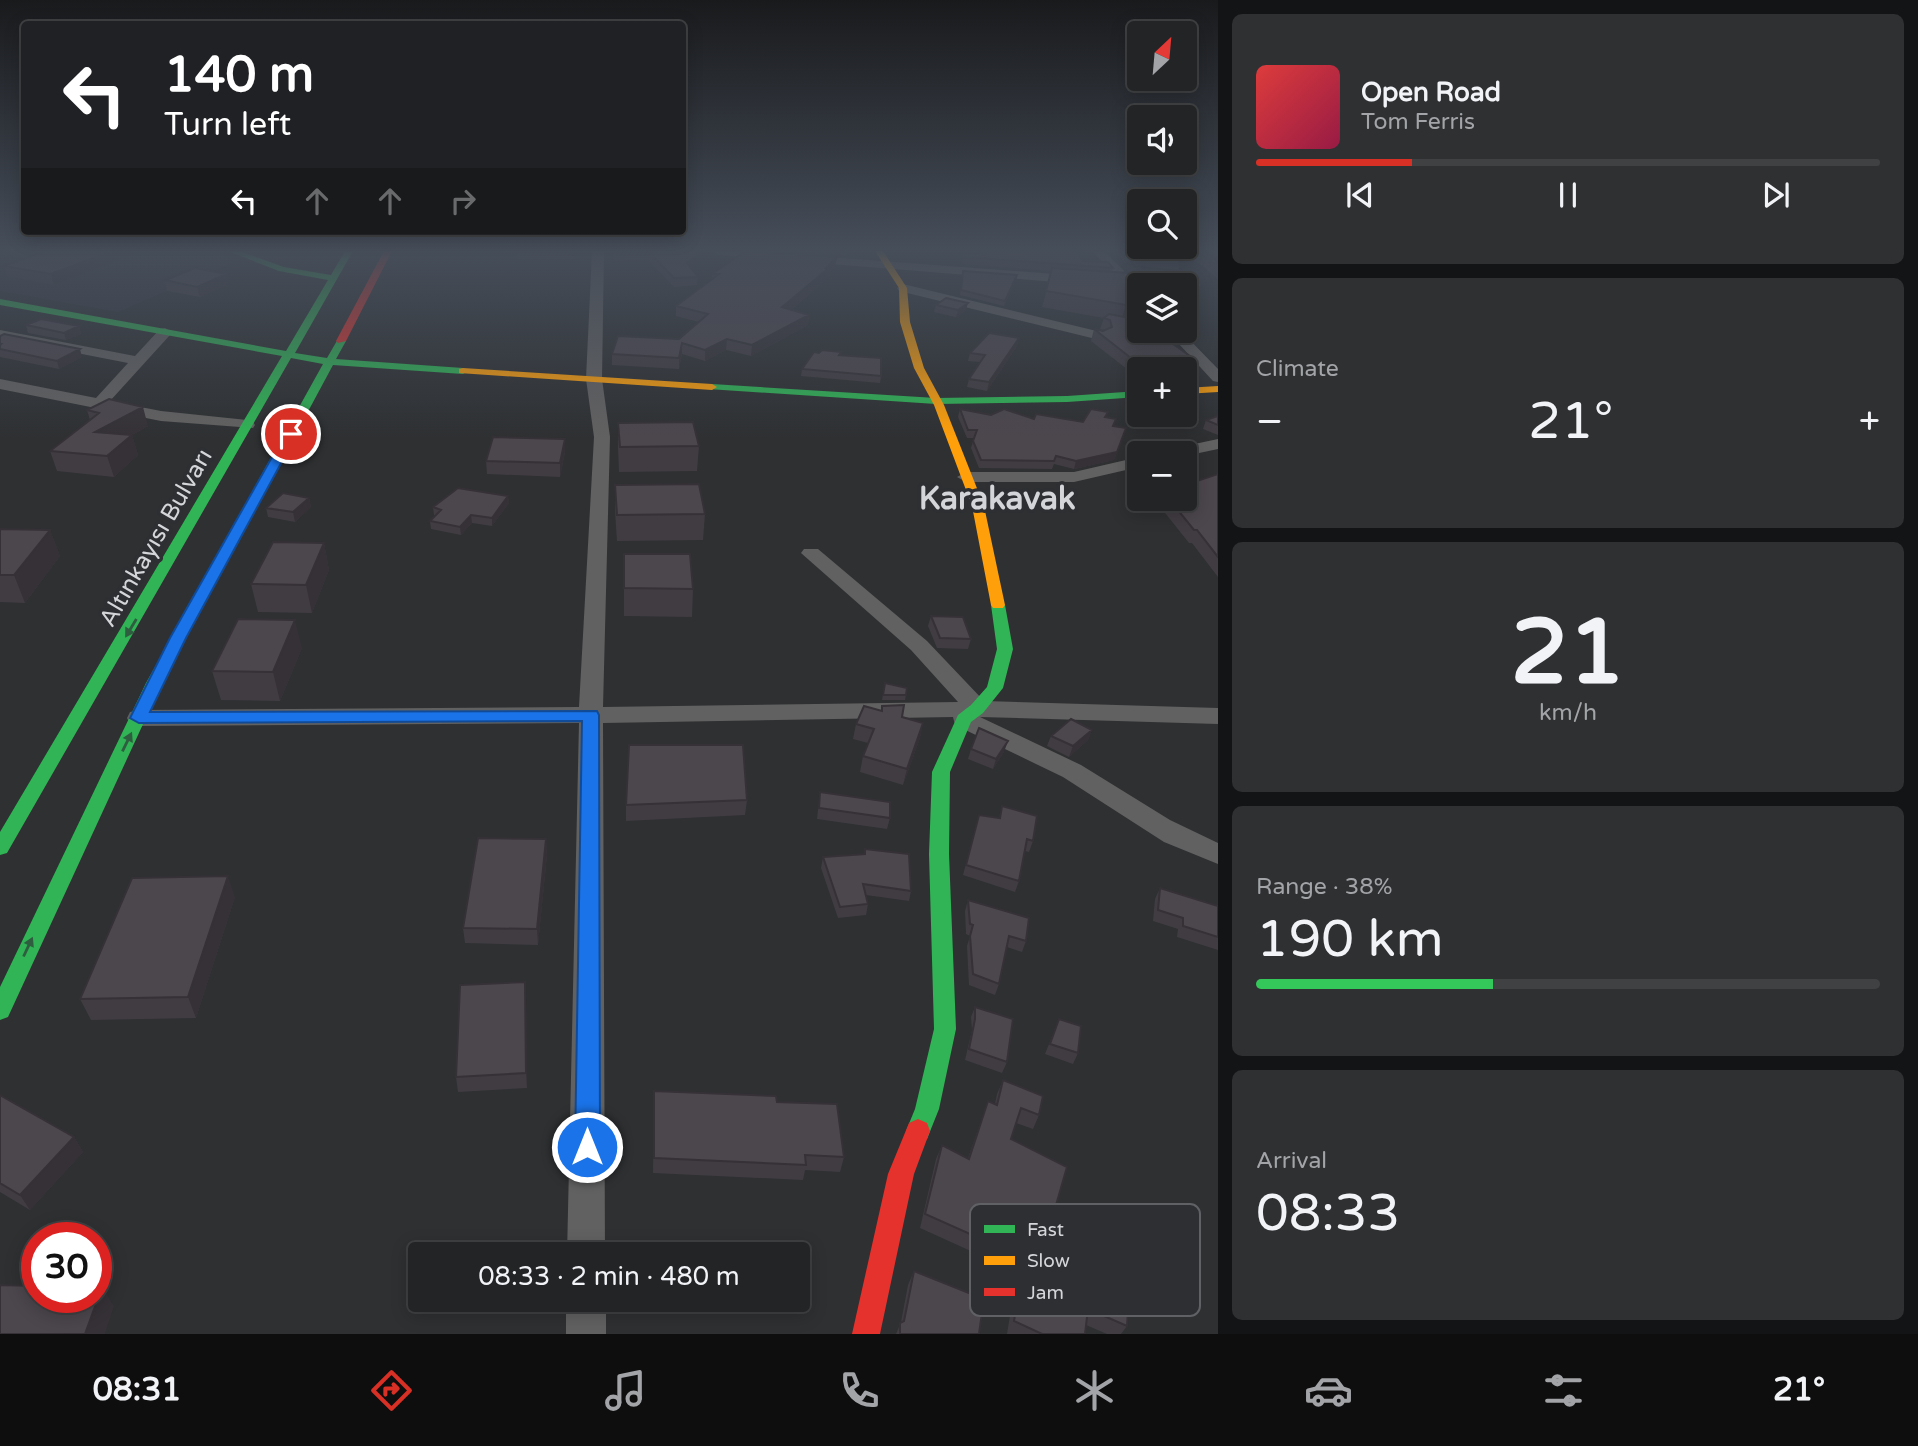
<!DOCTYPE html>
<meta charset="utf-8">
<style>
body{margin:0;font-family:"Varela Round",sans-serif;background:#2e3032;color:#f1f3f6;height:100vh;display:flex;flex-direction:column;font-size:26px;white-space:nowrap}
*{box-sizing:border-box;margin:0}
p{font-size:23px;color:#a2a4a7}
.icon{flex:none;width:38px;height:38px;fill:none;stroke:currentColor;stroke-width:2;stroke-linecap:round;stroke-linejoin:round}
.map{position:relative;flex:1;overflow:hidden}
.sheet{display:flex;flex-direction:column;gap:14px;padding:14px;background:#131415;width:700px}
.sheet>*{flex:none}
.top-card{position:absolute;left:21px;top:21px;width:665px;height:214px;border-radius:7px;box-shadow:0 4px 18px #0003,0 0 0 2px #3f4143;background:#202124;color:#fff;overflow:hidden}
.needle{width:46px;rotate:26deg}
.tools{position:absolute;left:1127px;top:21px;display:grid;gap:14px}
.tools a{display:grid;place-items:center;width:70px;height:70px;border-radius:7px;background:#222426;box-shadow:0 4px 18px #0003,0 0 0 2px #3f4143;font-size:35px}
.speed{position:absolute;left:21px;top:1222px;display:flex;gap:14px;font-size:35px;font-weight:700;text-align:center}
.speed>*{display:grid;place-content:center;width:91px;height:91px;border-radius:50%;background:#222426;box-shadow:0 4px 18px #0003,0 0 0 2px #3f4143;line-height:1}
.speed .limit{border:10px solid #d22;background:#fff;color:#111}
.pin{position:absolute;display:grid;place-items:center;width:60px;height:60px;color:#fff;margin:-30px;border:4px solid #fff;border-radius:50%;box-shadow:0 2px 7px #0007}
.me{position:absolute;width:77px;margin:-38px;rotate:0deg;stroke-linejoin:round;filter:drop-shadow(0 0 5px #0008)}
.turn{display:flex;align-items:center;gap:24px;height:147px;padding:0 28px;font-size:32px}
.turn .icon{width:91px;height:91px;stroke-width:2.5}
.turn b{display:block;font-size:49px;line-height:60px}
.lanes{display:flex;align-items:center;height:66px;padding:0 28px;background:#0003;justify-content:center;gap:35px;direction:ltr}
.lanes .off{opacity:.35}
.big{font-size:52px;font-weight:600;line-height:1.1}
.sheet .card{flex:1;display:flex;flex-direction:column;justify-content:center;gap:10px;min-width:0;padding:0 24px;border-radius:10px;background:#2e3032}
.sheet .dial{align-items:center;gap:0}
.dial b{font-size:91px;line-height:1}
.song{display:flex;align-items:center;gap:21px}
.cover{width:84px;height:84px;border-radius:10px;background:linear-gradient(135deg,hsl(0 70% 55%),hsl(340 70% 35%))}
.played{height:7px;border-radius:4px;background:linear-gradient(90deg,#d93025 25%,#3f4143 25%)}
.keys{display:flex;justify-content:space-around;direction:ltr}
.heat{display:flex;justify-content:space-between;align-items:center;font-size:38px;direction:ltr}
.charge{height:10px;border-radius:5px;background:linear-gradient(90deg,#34c759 38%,#3f4143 0)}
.trip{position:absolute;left:408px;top:1242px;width:402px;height:70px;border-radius:7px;background:#222426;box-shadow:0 4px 18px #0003,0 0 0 2px #3f4143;font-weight:600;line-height:70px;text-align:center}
.tabs{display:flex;height:112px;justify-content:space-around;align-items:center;background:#0e0e0f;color:#a2a4a7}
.tabs .icon{width:49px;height:49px}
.tabs .current{color:#d93025}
.tabs b{font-size:32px;color:#f1f3f6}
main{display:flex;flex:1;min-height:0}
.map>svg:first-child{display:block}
.built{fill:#34373f}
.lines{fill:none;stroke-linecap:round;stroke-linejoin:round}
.street{fill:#626161;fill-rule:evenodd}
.fast{fill:#30b455;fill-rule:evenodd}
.slow{fill:#ff9f0a;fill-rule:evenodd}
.jam{fill:#e5322d;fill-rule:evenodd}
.wall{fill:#413c42}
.shaded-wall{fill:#353136}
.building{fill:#4c464d;stroke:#353136;stroke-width:2}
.oneway{fill:#2e5e3f}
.route{fill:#1a73e8;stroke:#114b97;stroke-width:2}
.labels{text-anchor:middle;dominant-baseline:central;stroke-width:7;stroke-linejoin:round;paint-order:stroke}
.street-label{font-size:24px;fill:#d4d5d8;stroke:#2d2f33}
.district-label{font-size:32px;font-weight:bold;fill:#d4d5d8;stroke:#2d2f33}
.key{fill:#2d2f33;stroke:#5f6165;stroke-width:2}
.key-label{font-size:19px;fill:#d4d5d8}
</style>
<main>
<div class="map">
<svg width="1218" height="1334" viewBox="0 0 1218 1334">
<rect width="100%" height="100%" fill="#2e3032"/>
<path class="built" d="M3 251H212L238 260 118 312 0 291V252Z"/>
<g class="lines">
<path class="street" d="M592 251H604L602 379 610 437 603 707 958 702 911 650 801 553 804 549H818L927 641 984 701 1218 708V724L980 717 1081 765 1170 820 1218 843V864L1164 842 1063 777 955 725 953 717 603 723 605 1255H567L579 723 139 726 130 724 127 718 130 712 139 710 579 707 594 437 586 379Z
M713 251H748L1081 276 1087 280 1081 284 718 255Z
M1092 251H1104L1139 286V297L1135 296Z
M1149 277 1194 281 1200 285 1194 289 1185 288V285L1145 284V278Z
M903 284 1105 333 1107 336 1100 340 899 291 897 288Z
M165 328 172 332 170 335 110 401 161 411 247 420 253 422 255 425 253 428 161 421 0 389V379L96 398 128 363 0 338V330L135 356 160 329Z
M1167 331H1181L1218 369V382L1213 381Z
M1218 439V449L1185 456V453H1169L1171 449Z
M1139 457V467L1074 482H966L957 477 966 472H1074Z
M566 1300H606V1334H566Z"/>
<path class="fast" d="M228 251H239L284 267 331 275 345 251H353L295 353 327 358 338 339 341 338 346 341 336 359 463 368 468 371 463 374 333 365 162 683 8 1017 0 1020V987L146 683 323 364 291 358 7 853 0 855V832L282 356 0 305V299L286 351 328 280 279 271Z
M712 384 936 398 1067 396 1139 391V397L1067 402 936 404 708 389 707 387Z
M998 601 1005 605 1013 649 1003 688 983 713 971 722 950 772 949 854 956 1029 939 1109 927 1139 918 1143 909 1139 906 1131 915 1109 934 1029 929 854 932 772 958 715 971 705 987 687 997 649 991 605Z"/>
<path class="slow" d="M875 251H883L907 288 910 322 924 368 944 405 984 506 1005 605 1003 608H993L991 605 972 506 934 405 914 368 900 322 899 288Z
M463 368 712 384 717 387 712 390 459 373V369Z
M1218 386V392L1185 394V388Z"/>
<path class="jam" d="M384 251H392L346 341 338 343 336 341Z
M918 1119 927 1123 930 1131 914 1174 880 1334H852L888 1174 909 1123Z"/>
</g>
<path class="wall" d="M140 251 54 285 7 276 4 266Z
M428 251H477V252Z
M518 251H575L574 259H518Z
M613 251H711V252L691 268 698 277 697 285 674 287 648 260 615 261Z
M781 251H848L846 256Z
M1114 251H1170L1180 271 1178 277 1129 272 1127 270 1128 266Z
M1205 251H1218V279L1200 264Z
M964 253 1082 261 1113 268 1112 272 1141 280 1137 295 1124 317 1168 338 1167 339 1194 359 1190 371H1185V369H1139V373H1132L1091 341 1094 329 1103 331 1104 330 1100 329 1104 318 1042 307 1052 271 962 264Z
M837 257 835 267 829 274 828 278 791 310 809 315 808 325 751 356 726 350 705 361 682 354 679 369 612 365V354L679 339 699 322 676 316V306L712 280V274Z
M963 271 1017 275 1016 280 1004 306 960 295Z
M165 280 229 284 200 297 167 291Z
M936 305 966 310 956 317 934 312Z
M26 325 79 326 81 334 66 340 28 333Z
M0 336 82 357 59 369 0 357Z
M1017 346 987 391 967 387 969 379 980 362 968 361 970 353Z
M819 353 840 355 881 376 880 383 801 376 802 369Z
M960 409 991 415 1034 419 1083 422 1106 417 1114 426 1126 428 1114 460 1074 469 1054 464 1052 469 979 468 971 448 974 438H967L958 417Z
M87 410 148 426 132 435 138 455 114 477 57 471 50 451 90 420Z
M1218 416V435L1203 429 1206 420Z
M618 423 699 446 697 471 619 472 618 447Z
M565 452 560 477 487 474 486 461Z
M1218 474V577L1192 543H1189L1154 499H1185L1194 482Z
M615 485 705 514 703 540 617 541 615 511Z
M508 496 509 503 492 526 472 523 461 535 431 529 430 521 436 516 434 515 433 507Z
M309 498 311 507 295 522 268 517 266 508Z
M0 529 50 530 60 556 25 603 0 602Z
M324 543 329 570 312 613 258 612 251 584Z
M624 554 693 589 692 617 624 616Z
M931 616 971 639 968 649 937 648 928 626Z
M302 648 280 701 221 700 212 671Z
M885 683 907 688 905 700H882Z
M902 717 923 723 920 738 903 785 860 772 863 756 868 743 853 739 856 724Z
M1092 730 1088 740 1069 757 1047 746 1051 736Z
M971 749 1004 752 993 769 968 759Z
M820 792 890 818 887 829 817 819Z
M747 800 745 815 626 821V805Z
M1002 806 1033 841 1029 852 1025 851 1019 881 1015 892 963 875 976 825 999 818Z
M546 839 547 855 538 945 465 943 463 928Z
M865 849 911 891 909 901 866 895 868 904 866 915 838 918 821 868 823 857 864 854Z
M1160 888 1218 906V950L1177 937 1178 929 1153 921 1155 899Z
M235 897 196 1018 91 1020 80 999Z
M968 900 1026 941 1022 952 1007 947 999 984 995 995 969 985 967 946 970 936 966 934 965 911Z
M525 982 526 998 527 1088 458 1092 456 1077Z
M975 1007 1007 1062 1002 1073 965 1060 972 1030 971 1017Z
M1059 1019 1078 1053 1073 1064 1045 1054Z
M1003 1080 1039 1115 1033 1129 1016 1123 1011 1139 1044 1247 1127 1326 1121 1334H1107L1086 1325 1085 1334H1007L1017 1272 920 1228 936 1159 942 1145 968 1158 988 1101 995 1104 997 1094Z
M654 1091 777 1102 844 1157 840 1172 805 1170 803 1180 653 1173Z
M0 1095 74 1137 83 1152 30 1210 0 1192Z
M914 1271 979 1334H896L901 1322 908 1285Z"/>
<path class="shaded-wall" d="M112 251H140L54 285 51 274Z
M703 251H711V252L687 272V263Z
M837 257 835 267 829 274 828 278 781 318 782 307Z
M227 274 229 284 200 297 197 287Z
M1017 275 1016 280 1004 306 1005 301Z
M1141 280 1137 295 1121 321 1126 305Z
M968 303 966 310 956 317 958 310Z
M809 315 808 325 751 356 752 345Z
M79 326 81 334 66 340 64 333Z
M1168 331H1171L1168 338 1158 347 1162 336Z
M1019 338 1017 346 987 391 989 382Z
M727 339 726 350 705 361V350Z
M682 343V354L679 369V358Z
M80 349 82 357 59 369 57 361Z
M143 407 148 426 101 452 95 432Z
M1126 428 1114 460 1074 469 1076 461Z
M132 435 138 455 114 477 107 456Z
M565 439V452L560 477V463Z
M508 496 509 503 492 526V518Z
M309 498 311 507 295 522 293 512Z
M471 515 472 523 461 535 460 527Z
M50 530 60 556 25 603 14 575Z
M324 543 329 570 312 613 306 585Z
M295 620 302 648 280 701 273 672Z
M923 723 920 738 903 785 907 769Z
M1092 730 1088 740 1069 757 1073 746Z
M1008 741 1004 752 993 769 996 759Z
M546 839 547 855 538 945 537 929Z
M228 876 235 897 196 1018 188 997Z
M525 982 526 998 527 1088 526 1073Z
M74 1137 83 1152 30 1210 20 1195Z
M102 1287 114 1306 105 1334H85Z"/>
<path class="building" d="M45 251H112L51 274 4 266Z
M615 251H703L687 263 698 277 674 278 648 251 615 252Z
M746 251 837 257 826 268H829L782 307 809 315 752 345 727 339 705 350 682 343 679 358 612 354 618 336 679 339 708 314 676 306 719 274H712Z
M986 251H1078L1082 261 1108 262 1113 268 964 257V253L985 255Z
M1121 251H1170L1175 257H1179L1180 271 1131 266 1128 264H1133Z
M1206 251H1218V261Z
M195 268 227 274 197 287 165 280Z
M1052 268 1129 273 1141 280 1126 305 1046 291Z
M963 271 1017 275 1005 301 961 290Z
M1142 279 1180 280 1181 285H1143Z
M946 298 968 303 958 310 936 305Z
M1109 314 1139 320V331H1168L1162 336 1194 359 1136 362 1094 329 1103 331 1112 327 1110 320 1104 318Z
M41 319 79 326 64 333 26 325Z
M989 333 1019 338 989 382 969 379 985 355 970 353Z
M4 334 80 349 57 361 0 349V345L1 344H0V336Z
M822 350 841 352 839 355 881 358V376L802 369 814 352 819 353Z
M109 399 143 407 95 432 132 435 107 456 50 451 99 413 87 410Z
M960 409 991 415 1004 409 1034 419 1036 414 1083 422 1091 409 1108 412 1105 417 1116 419 1113 426 1126 428 1117 452 1076 461 1056 456 1054 461 981 460 973 441 977 430H968Z
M1218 416V425L1206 420Z
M693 422 699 446 620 447 618 423Z
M493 437 565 439 560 463 486 461Z
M1218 474V557L1197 530H1194L1169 499H1185V479L1194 482Z
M699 484 705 514 617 515 615 485Z
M458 488 508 496 492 518 471 515 460 527 430 521 441 510 433 507Z
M283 493 309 498 293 512 266 508Z
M0 529 50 530 14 575H0Z
M273 542 324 543 306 585 251 584Z
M624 554H690L693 589 624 588Z
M931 616 963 617 971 639 940 638Z
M238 619 295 620 273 672 212 671Z
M885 683 907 688 906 695H883Z
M904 705 902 717 923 723 907 769 863 756 874 729 856 724 864 706 882 711V706Z
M1071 719 1092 730 1073 746 1051 736Z
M979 728 1008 741 996 759 971 749Z
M629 745H743L747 800 626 805Z
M820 792 890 802V818L819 808Z
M1002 806 1037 816 1033 841 1027 839 1019 881 966 865 979 815 1000 818Z
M478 838 546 839 537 929 463 928Z
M865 849 909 854 911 891 863 884 868 904 840 907 823 857 865 854Z
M228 876 188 997 80 999 132 878Z
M1160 888 1218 906V937L1183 926V918L1158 910Z
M968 900 1029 918 1026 941 1009 936 999 984 973 974 970 936 973 925 970 924Z
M525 982 526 1073 456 1077 460 985Z
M975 1007 1013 1019 1007 1062 969 1049 975 1019Z
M1059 1019 1081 1026 1078 1053 1050 1044Z
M1003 1080 1043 1096 1039 1115 1021 1108 1011 1139 1067 1167 1044 1247 1130 1284 1127 1326 1088 1309 1085 1334H1042L1014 1321 1024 1258 925 1214 942 1145 969 1159 988 1101 997 1105Z
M654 1091 776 1096 777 1102 837 1104 844 1157 805 1155 806 1165 654 1158Z
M0 1095 74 1137 20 1195 0 1183Z
M914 1271 984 1299 979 1334H900V1323L904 1321Z
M0 1285 37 1286V1297H96V1287H102L85 1334H0Z"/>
<defs><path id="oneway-solid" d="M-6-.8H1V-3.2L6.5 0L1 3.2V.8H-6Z" transform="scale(1.75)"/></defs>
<g class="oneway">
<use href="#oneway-solid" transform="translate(131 628) rotate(121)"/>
<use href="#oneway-solid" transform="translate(127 742) rotate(-64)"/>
<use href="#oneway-solid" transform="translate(28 947) rotate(-65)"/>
</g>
<linearGradient id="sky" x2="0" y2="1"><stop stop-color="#191a1c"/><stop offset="0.57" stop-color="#464e5a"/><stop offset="1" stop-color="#464e5a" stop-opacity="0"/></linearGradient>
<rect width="1218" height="438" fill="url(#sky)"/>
<path class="route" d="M291 430 297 434 186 638 150 712 597 711 599 715 600 1147 596 1155 587 1159 578 1155 575 1147 582 721 139 723 130 718 170 638 285 434Z"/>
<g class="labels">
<g class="street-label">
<text transform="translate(156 538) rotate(-60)">Altınkayısı Bulvarı</text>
</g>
<g class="district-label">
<text x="997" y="499">Karakavak</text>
</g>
</g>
<rect x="970" y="1204" width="230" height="112" rx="10" class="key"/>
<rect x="984" y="1225" width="31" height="8" fill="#30b455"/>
<rect x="984" y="1256" width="31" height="9" fill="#ff9f0a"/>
<rect x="984" y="1288" width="31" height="8" fill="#e5322d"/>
<g class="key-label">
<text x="1027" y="1236">Fast</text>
<text x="1027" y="1267">Slow</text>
<text x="1027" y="1299">Jam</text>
</g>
</svg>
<div class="tools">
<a><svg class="needle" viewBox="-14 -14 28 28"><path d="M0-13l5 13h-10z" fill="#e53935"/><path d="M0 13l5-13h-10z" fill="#a2a4a7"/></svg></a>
<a><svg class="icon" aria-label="sound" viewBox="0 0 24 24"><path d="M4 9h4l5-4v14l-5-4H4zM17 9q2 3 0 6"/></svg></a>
<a><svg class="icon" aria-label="search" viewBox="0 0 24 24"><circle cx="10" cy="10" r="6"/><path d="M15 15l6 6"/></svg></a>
<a><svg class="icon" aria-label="layers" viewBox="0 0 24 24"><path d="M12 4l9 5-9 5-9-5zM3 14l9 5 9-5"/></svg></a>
<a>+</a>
<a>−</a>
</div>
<div class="speed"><div class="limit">30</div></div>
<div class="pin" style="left:291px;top:434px;background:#d93025"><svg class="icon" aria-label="arrive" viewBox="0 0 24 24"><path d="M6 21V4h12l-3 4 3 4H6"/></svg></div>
<svg class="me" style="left:587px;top:1147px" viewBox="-20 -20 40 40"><circle r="17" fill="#1a73e8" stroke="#fff" stroke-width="3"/><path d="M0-11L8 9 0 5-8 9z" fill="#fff"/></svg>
<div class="trip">08:33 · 2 min · 480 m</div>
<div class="top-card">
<div class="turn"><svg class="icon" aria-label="left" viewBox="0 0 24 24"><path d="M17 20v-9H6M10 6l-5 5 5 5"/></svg><div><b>140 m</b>Turn left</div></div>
<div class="lanes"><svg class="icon" aria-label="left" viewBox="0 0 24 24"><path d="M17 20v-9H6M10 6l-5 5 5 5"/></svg><svg class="icon off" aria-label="ahead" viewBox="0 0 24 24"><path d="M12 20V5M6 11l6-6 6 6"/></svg><svg class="icon off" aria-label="ahead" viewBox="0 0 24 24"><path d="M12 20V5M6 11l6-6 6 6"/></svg><svg class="icon off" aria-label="right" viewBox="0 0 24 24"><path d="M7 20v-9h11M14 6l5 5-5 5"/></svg></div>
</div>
</div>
<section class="sheet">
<div class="card">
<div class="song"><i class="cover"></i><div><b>Open Road</b><p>Tom Ferris</p></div></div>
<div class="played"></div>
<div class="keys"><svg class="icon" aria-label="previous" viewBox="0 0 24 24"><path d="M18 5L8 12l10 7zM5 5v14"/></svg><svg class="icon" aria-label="pause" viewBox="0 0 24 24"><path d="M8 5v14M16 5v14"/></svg><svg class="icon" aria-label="next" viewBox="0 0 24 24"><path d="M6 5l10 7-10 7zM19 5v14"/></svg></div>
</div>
<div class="card"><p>Climate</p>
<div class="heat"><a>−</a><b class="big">21°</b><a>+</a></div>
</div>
<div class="card dial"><b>21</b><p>km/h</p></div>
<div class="card"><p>Range · 38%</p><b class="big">190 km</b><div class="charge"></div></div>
<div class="card"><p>Arrival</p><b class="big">08:33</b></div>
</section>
</main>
<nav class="tabs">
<b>08:31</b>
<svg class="icon current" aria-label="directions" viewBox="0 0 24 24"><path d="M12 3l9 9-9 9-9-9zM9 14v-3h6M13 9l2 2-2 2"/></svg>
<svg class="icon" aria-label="music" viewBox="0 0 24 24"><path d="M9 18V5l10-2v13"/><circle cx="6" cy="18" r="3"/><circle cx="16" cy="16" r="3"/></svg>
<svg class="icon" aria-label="phone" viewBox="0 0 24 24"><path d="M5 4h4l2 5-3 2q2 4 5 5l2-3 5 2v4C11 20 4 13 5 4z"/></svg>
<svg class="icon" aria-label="climate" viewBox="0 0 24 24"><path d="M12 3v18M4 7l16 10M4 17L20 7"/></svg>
<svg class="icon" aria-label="car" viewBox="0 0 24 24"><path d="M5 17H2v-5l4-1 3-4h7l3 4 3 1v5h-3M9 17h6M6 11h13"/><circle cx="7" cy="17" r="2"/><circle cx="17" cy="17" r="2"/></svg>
<svg class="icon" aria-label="filters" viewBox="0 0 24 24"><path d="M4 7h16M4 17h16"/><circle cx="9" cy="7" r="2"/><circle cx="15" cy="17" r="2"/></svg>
<b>21°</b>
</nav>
